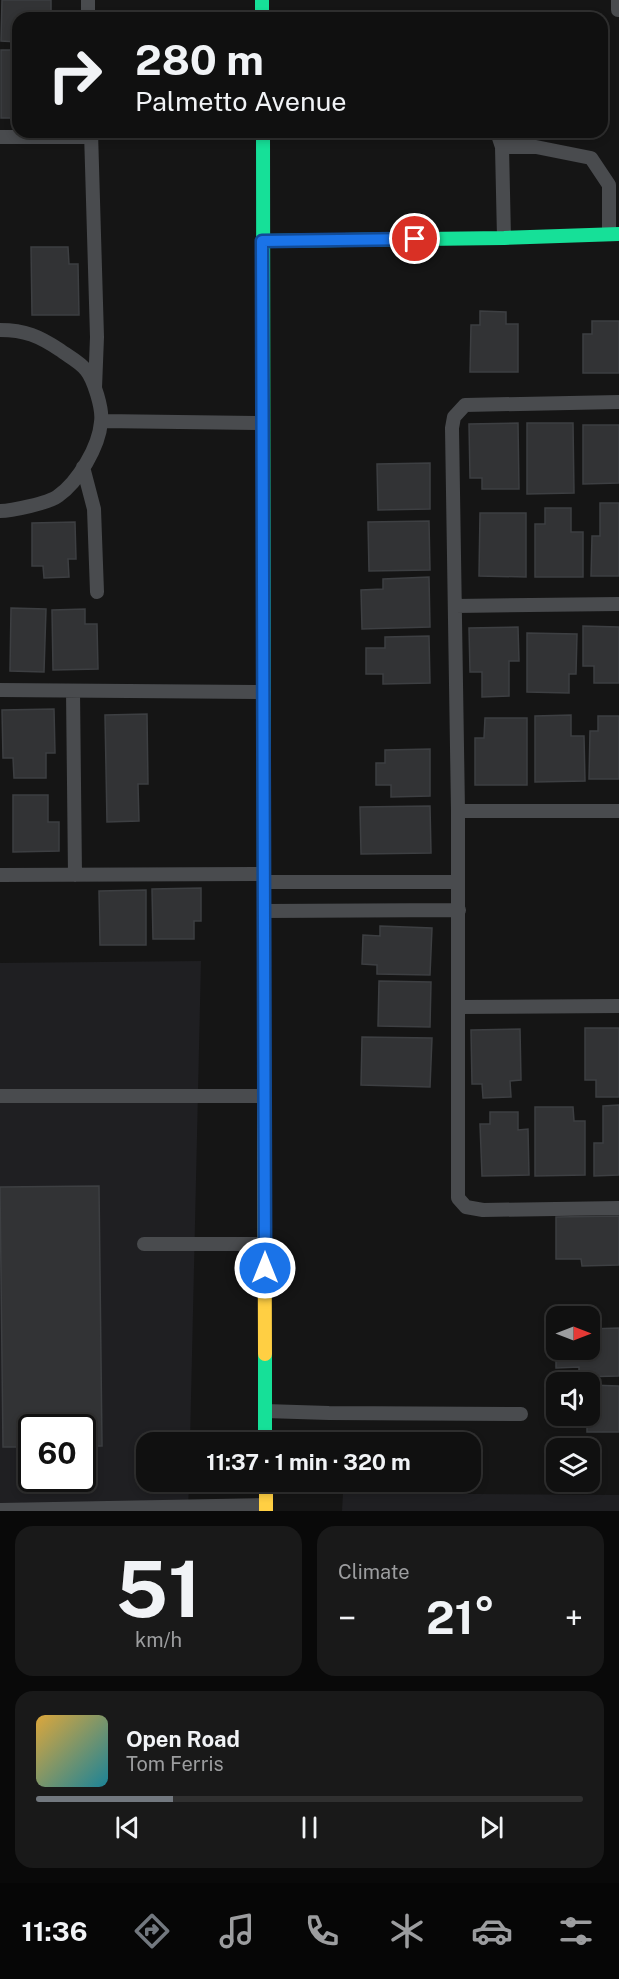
<!DOCTYPE html>
<meta charset="utf-8">
<style>
body{margin:0;font-family:"Public Sans",sans-serif;background:#191919;color:#f1f3f6;height:100vh;display:flex;flex-direction:column;font-size:22px;white-space:nowrap}
*{box-sizing:border-box;margin:0}
p{font-size:20px;color:#9c9d9f}
.icon{flex:none;width:33px;height:33px;fill:none;stroke:currentColor;stroke-width:2;stroke-linecap:round;stroke-linejoin:round}
.map{position:relative;height:1511px;overflow:hidden}
.side{display:flex;flex-direction:column;gap:15px;padding:15px;background:#090909;flex:1}
.side>*{flex:none}
.top-card{position:absolute;left:12px;top:12px;width:596px;height:126px;border-radius:18px;box-shadow:0 3px 9px #0003,0 0 0 2px #303030;background:#101010;color:#f1f3f6;overflow:hidden}
.needle{width:39px;rotate:90deg}
.buttons{position:absolute;left:546px;top:1306px;display:grid;gap:12px}
.buttons a{display:grid;place-items:center;width:54px;height:54px;border-radius:12px;background:#101010;box-shadow:0 3px 9px #0003,0 0 0 2px #303030;font-size:30px}
.speed{position:absolute;left:18px;top:1414px;display:flex;gap:12px;font-size:30px;font-weight:700;text-align:center}
.speed>*{display:grid;place-content:center;width:78px;height:78px;border-radius:50%;background:#101010;box-shadow:0 3px 9px #0003,0 0 0 2px #303030;line-height:1}
.speed .limit{border:3px solid #111;border-radius:9px;background:#fff;color:#111}
.pin{position:absolute;display:grid;place-items:center;width:51px;height:51px;color:#fff;margin:-26px;border:3px solid #fff;border-radius:50%;box-shadow:0 2px 6px #0007}
.me{position:absolute;width:66px;margin:-33px;rotate:0deg;stroke-linejoin:round;filter:drop-shadow(0 0 4px #0008)}
.turn{display:flex;align-items:center;gap:21px;height:126px;padding:0 24px;font-size:27px}
.turn .icon{width:78px;height:78px;stroke-width:2.5}
.turn b{display:block;font-size:42px;line-height:51px}
.big{font-size:45px;font-weight:700;line-height:1.1}
.side .tile{flex:1;display:flex;flex-direction:column;justify-content:center;gap:9px;min-width:0;padding:0 21px;border-radius:18px;background:#191919}
.side .dial{align-items:center;gap:0}
.dial b{font-size:78px;line-height:1}
.song{display:flex;align-items:center;gap:18px}
.cover{width:72px;height:72px;border-radius:9px;background:linear-gradient(135deg,hsl(40 70% 55%),hsl(190 70% 35%))}
.played{height:6px;border-radius:3px;background:linear-gradient(90deg,#72787f 25%,#303030 25%)}
.keys{display:flex;justify-content:space-around;direction:ltr}
.heat{display:flex;justify-content:space-between;align-items:center;font-size:33px;direction:ltr}
.side .tiles{flex:1;display:grid;gap:15px;grid-template-columns:1fr 1fr}
.tile:last-child{grid-column:span 2}
.trip{position:absolute;left:136px;top:1432px;width:345px;height:60px;border-radius:18px;background:#101010;box-shadow:0 3px 9px #0003,0 0 0 2px #303030;font-weight:700;line-height:60px;text-align:center}
.tabs{display:flex;height:96px;justify-content:space-around;align-items:center;background:#060606;color:#9c9d9f}
.tabs .icon{width:42px;height:42px}
.tabs .selected{color:#72787f}
.tabs b{font-size:27px;color:#f1f3f6}
.map>svg:first-child{display:block}
.built{fill:#1f1f22;fill-rule:evenodd}
.building{fill:#323335;stroke:#3d3f42;stroke-width:1.5}
.lines{fill:none;stroke-linecap:round;stroke-linejoin:round}
.lane{stroke:#494b4e;stroke-width:14}
.fast{stroke:#16e098;stroke-width:14}
.slow{stroke:#ffcf43;stroke-width:14}
.jam{stroke:#f24e42;stroke-width:14}
.route-casing{stroke:#114b97;stroke-width:15}
.route{stroke:#1a73e8;stroke-width:10}
</style>
<div class="map">
<svg width="619" height="1511" viewBox="0 0 619 1511">
<rect width="100%" height="100%" fill="#151515"/>
<path class="built" d="M201 961 190 1443H147V1482H189L188 1511H0V963ZM32 1428H82V1479H32Z
M343 1493 619 1495V1511H342Z"/>
<path class="building" d="M2 0H51V18H18V42L1 41Z
M1 50H18V118H1Z
M31 247H68L69 264H78L79 315H32Z
M480 311 506 312V324H518V372H470L471 325H480Z
M592 321H619V373H583V334H592Z
M518 423 519 489H482V478H470L469 424Z
M527 423H573L574 493 527 494Z
M583 425H619V483L583 484Z
M430 463V509L378 510 377 464Z
M600 503H619V576H591L592 536H600Z
M545 508H571V532H583V577H535V524H545Z
M480 513H526V577L479 576Z
M429 521 430 570 369 571 368 522Z
M75 522 76 559H68L69 577 44 578 43 566H32V523Z
M429 577 430 627 362 629 361 590 383 589V579Z
M11 608 46 609 44 672 10 671Z
M85 609V624H97L98 669 53 670 52 610Z
M583 626 619 627V683H594V666H583Z
M518 627 519 661H509V696L482 697V672H470L469 628Z
M527 633 577 634 576 674H569V693L527 692Z
M429 636 430 683 383 684V674H366V648H385V637Z
M54 709 55 753H46V778H14L13 758H3L2 710Z
M147 714 148 784H138L139 821 107 822 105 715Z
M571 715V736H584L585 781 535 782V716Z
M598 716H619V779H589L590 731H598Z
M485 718H527V785H475V738H484Z
M430 749V796L391 797V785H376V763H385V750Z
M13 795H48V822H59V851L13 852Z
M430 806 431 853 361 854 360 807Z
M201 888V921H194V939H153L152 889Z
M146 890V945H100L99 891Z
M380 926 432 928 430 975 377 974V965L362 964 363 935 380 936Z
M379 981 431 982 430 1027 378 1026Z
M585 1028H619V1097H596V1080H585Z
M520 1029 521 1080 510 1081 511 1097 483 1098 482 1084H472L471 1030Z
M362 1037 432 1038 430 1087 361 1085Z
M619 1105V1175L594 1176V1143H603V1106Z
M535 1107H573L574 1121H585V1175L535 1176Z
M490 1112H518V1130L528 1129 529 1175 482 1176 480 1124H490Z
M99 1186 102 1446H82V1428H32V1447H3L0 1187Z
M619 1216V1265L582 1266 581 1259H556V1217Z
M619 1328V1376L579 1377V1367L556 1368V1341V1350H590V1329Z
M590 1385 619 1386V1432H587V1424H559V1416H590Z"/>
<g class="lines">
<path class="lane" d="M88 0V18
M618 0V10
M91 132 97 337 95 388
M497 132 502 147H536L591 158 609 185V234
M0 137H92
M502 147 504 238
M0 330C25 330 39 336 60 350 68 356 80 362 86 370 94 380 103 409 101 422 99 447 78 482 58 496 49 503 11 511 0 511
M619 402 465 405 454 417 452 428 458 811V1198L466 1207 483 1210 619 1208
M102 421 263 423
M83 467 94 509 97 592
M455 606 619 604
M0 690 264 692
M73 691 75 875
M458 811H619
M0 875 264 874
M264 882H458
M264 911 459 910
M459 1007 619 1006
M0 1096H264
M144 1244H265
M265 1411 329 1413 521 1414
M0 1510 266 1505"/>
<path class="fast" d="M262 0V18
M263 132 264 894
M262 241 504 238 619 234
M265 1354V1443"/>
<path class="slow" d="M264 1070 265 1354
M266 1482V1511"/>
<path class="jam" d="M264 894V1070"/>
</g>
<g class="lines">
<defs>
<path id="route" d="M265 1268 262 241 415 239"/>
</defs>
<use href="#route" class="route-casing"/>
<use href="#route" class="route"/>
</g>
</svg>
<div class="buttons">
<a><svg class="needle" viewBox="-14 -14 28 28"><path d="M0-13l5 13h-10z" fill="#e53935"/><path d="M0 13l5-13h-10z" fill="#9c9d9f"/></svg></a>
<a><svg class="icon" aria-label="sound" viewBox="0 0 24 24"><path d="M4 9h4l5-4v14l-5-4H4zM17 9q2 3 0 6"/></svg></a>
<a><svg class="icon" aria-label="layers" viewBox="0 0 24 24"><path d="M12 4l9 5-9 5-9-5zM3 14l9 5 9-5"/></svg></a>
</div>
<div class="speed"><div class="limit">60</div></div>
<div class="pin" style="left:415px;top:239px;background:#d93025"><svg class="icon" aria-label="arrive" viewBox="0 0 24 24"><path d="M6 21V4h12l-3 4 3 4H6"/></svg></div>
<svg class="me" style="left:265px;top:1268px" viewBox="-20 -20 40 40"><circle r="17" fill="#1a73e8" stroke="#fff" stroke-width="3"/><path d="M0-11L8 9 0 5-8 9z" fill="#fff"/></svg>
<div class="trip">11:37 · 1 min · 320 m</div>
<div class="top-card">
<div class="turn"><svg class="icon" aria-label="right" viewBox="0 0 24 24"><path d="M7 20v-9h11M14 6l5 5-5 5"/></svg><div><b>280 m</b>Palmetto Avenue</div></div>
</div>
</div>
<section class="side">
<div class="tiles">
<div class="tile dial"><b>51</b><p>km/h</p></div>
<div class="tile"><p>Climate</p>
<div class="heat"><a>−</a><b class="big">21°</b><a>+</a></div>
</div>
<div class="tile">
<div class="song"><i class="cover"></i><div><b>Open Road</b><p>Tom Ferris</p></div></div>
<div class="played"></div>
<div class="keys"><svg class="icon" aria-label="previous" viewBox="0 0 24 24"><path d="M18 5L8 12l10 7zM5 5v14"/></svg><svg class="icon" aria-label="pause" viewBox="0 0 24 24"><path d="M8 5v14M16 5v14"/></svg><svg class="icon" aria-label="next" viewBox="0 0 24 24"><path d="M6 5l10 7-10 7zM19 5v14"/></svg></div>
</div>
</div>
</section>
<nav class="tabs">
<b>11:36</b>
<svg class="icon selected" aria-label="directions" viewBox="0 0 24 24"><path d="M12 3l9 9-9 9-9-9zM9 14v-3h6M13 9l2 2-2 2"/></svg>
<svg class="icon" aria-label="music" viewBox="0 0 24 24"><path d="M9 18V5l10-2v13"/><circle cx="6" cy="18" r="3"/><circle cx="16" cy="16" r="3"/></svg>
<svg class="icon" aria-label="phone" viewBox="0 0 24 24"><path d="M5 4h4l2 5-3 2q2 4 5 5l2-3 5 2v4C11 20 4 13 5 4z"/></svg>
<svg class="icon" aria-label="climate" viewBox="0 0 24 24"><path d="M12 3v18M4 7l16 10M4 17L20 7"/></svg>
<svg class="icon" aria-label="car" viewBox="0 0 24 24"><path d="M5 17H2v-5l4-1 3-4h7l3 4 3 1v5h-3M9 17h6M6 11h13"/><circle cx="7" cy="17" r="2"/><circle cx="17" cy="17" r="2"/></svg>
<svg class="icon" aria-label="filters" viewBox="0 0 24 24"><path d="M4 7h16M4 17h16"/><circle cx="9" cy="7" r="2"/><circle cx="15" cy="17" r="2"/></svg>
</nav>
